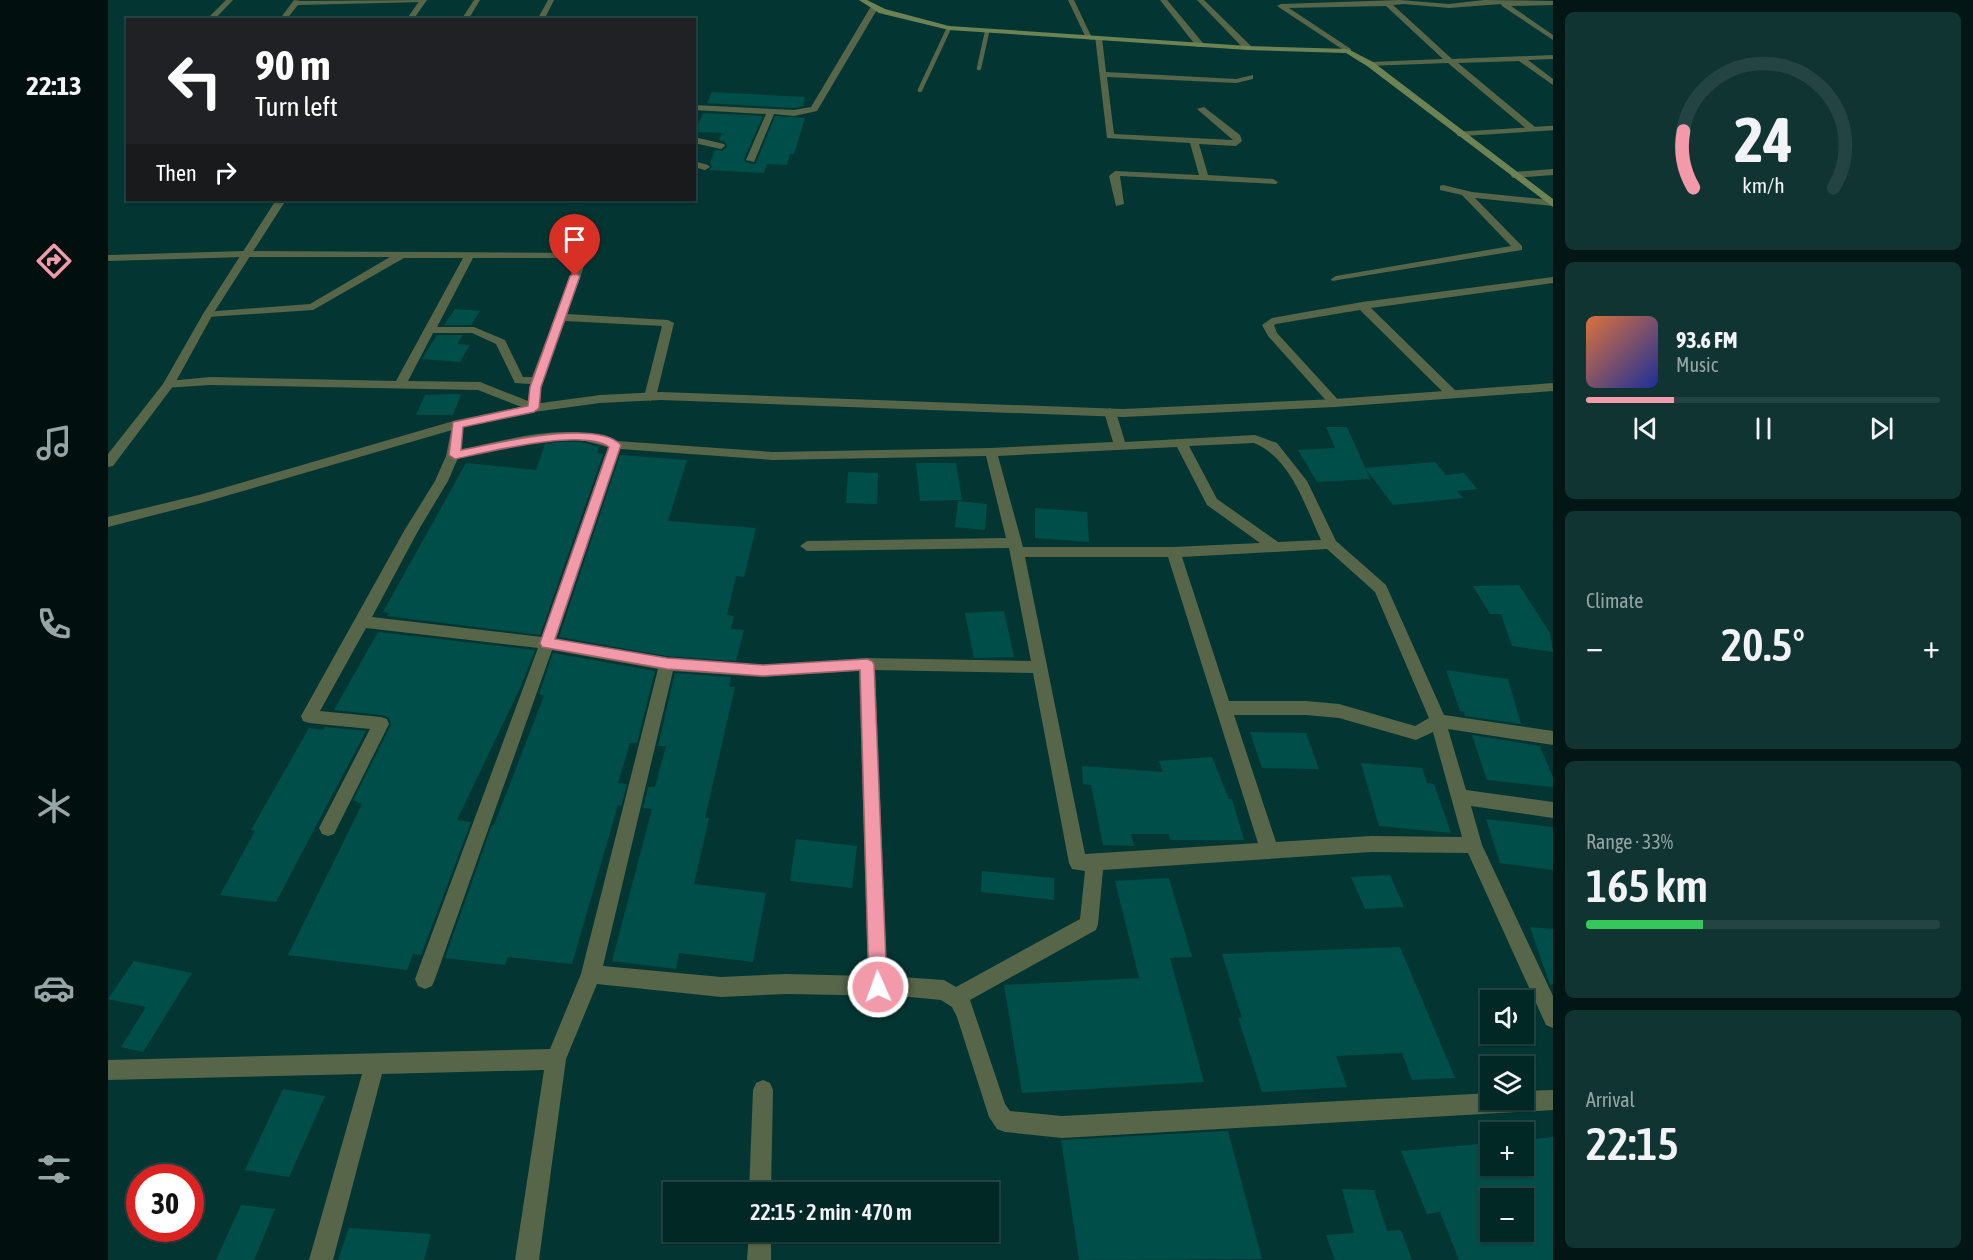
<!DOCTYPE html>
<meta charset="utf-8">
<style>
body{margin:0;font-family:"Asap Condensed",sans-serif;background:#103432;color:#f1f3f6;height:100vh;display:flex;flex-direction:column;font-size:22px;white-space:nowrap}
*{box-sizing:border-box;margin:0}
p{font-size:20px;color:#96a6a7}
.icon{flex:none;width:33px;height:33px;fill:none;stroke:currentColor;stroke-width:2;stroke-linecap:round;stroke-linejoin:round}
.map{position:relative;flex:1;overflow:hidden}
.sheet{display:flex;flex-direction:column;gap:12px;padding:12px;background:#011615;width:420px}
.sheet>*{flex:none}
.top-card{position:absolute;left:18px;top:18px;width:570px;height:183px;border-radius:0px;box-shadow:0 2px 4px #0004,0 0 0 2px #234443;background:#202124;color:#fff;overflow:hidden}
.controls{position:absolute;left:1372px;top:990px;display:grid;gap:12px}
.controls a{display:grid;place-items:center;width:54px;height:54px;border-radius:0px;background:#022826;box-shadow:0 2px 4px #0004,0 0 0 2px #234443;font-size:30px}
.speed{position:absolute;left:18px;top:1164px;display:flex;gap:12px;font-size:30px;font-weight:700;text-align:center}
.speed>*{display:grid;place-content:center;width:78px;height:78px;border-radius:50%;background:#022826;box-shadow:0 2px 4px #0004,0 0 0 2px #234443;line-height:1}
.speed .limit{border:9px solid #d22;background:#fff;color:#111}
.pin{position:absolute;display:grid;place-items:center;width:51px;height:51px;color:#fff;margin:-62px -26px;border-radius:50% 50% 50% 0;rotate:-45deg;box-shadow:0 0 6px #0007}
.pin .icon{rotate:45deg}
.me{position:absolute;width:66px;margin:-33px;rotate:358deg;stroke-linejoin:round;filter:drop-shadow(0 0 4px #0008)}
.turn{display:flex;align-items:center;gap:21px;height:126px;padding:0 30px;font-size:27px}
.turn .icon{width:78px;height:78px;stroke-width:2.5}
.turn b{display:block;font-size:42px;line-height:51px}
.then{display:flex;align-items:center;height:57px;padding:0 30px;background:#0003;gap:12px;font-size:22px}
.big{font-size:45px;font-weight:600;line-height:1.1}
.sheet .tile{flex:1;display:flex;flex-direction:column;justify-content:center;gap:9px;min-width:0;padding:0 21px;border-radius:9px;background:#103432}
.sheet .dial{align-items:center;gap:0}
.dial svg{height:156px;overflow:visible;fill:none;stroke:#234443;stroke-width:7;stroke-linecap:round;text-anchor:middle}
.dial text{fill:#f1f3f6;stroke:none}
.song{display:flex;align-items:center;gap:18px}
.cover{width:72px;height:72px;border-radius:9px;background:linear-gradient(135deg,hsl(20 70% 55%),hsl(230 70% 35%))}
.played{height:6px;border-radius:3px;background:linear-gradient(90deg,#f39aaa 25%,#234443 25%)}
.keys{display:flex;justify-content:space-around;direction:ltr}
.heat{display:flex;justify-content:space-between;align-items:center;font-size:33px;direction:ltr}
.charge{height:9px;border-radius:4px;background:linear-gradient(90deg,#34c759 33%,#234443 0)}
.trip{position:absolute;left:555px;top:1182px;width:336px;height:60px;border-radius:0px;background:#022826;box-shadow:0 2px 4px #0004,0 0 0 2px #234443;font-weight:600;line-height:60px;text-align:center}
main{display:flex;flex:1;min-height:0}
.tab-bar{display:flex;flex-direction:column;width:108px;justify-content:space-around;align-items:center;background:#01100f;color:#96a6a7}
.tab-bar .icon{width:42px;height:42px}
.tab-bar .current{color:#f39aaa}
.tab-bar b{font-size:27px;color:#f1f3f6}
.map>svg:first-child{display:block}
.building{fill:#004e49;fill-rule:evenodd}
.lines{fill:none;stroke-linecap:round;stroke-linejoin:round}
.service-far1{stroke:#576548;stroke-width:4.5}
.service{stroke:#576548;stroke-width:6}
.minor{fill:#576548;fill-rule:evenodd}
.tertiary{fill:#576548;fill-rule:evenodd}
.secondary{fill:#6e8354;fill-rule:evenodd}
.route{fill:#f39aaa;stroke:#9e646e;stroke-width:1.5}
</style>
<main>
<nav class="tab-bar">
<b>22:13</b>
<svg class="icon current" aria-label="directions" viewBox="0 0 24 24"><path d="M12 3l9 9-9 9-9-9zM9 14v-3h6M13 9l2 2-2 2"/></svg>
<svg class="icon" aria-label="music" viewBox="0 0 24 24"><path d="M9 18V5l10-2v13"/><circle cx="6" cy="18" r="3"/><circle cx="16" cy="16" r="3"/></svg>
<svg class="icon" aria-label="phone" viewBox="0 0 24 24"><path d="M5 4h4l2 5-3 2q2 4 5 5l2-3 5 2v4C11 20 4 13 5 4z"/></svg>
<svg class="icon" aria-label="climate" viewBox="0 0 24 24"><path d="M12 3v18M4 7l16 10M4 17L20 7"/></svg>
<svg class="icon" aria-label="car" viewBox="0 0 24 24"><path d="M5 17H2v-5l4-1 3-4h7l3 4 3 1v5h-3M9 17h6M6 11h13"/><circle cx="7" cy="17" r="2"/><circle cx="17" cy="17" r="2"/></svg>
<svg class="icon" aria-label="filters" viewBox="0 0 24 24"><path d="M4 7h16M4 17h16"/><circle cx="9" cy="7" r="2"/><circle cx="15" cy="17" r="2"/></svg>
</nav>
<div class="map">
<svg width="1445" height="1260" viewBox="0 0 1445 1260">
<rect width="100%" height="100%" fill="#033633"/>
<path class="building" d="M604 92 677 96 697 97 695 106 686 108 599 103Z
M595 113 655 116 636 159 637 162 645 164 648 163 667 116 697 118 686 154H682L679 165 659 164 656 173 601 170 604 167 602 163 607 150 614 151 619 147 617 142 611 140 614 133 587 132Z
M347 309 372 311 363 325H336Z
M329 335H355L349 344 362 345 352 362 314 359Z
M353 394 345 415H308L317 395Z
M1218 427H1239L1262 479 1209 482 1190 450 1227 448Z
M452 442H473L491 447 489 453 495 454 432 635 279 616 281 613 275 612 358 463 428 470 437 444Z
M512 455 579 460 560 521 648 528 636 577 628 576 619 615 626 616 623 629 636 630 628 661 559 656 451 637Z
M1327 462 1338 475 1356 473 1369 489 1349 491 1355 498 1285 505 1257 468Z
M808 463H848L854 500 812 501Z
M740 472 770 473 769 504 738 503Z
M850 501 879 504 877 530 847 527Z
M927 508 979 512 981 542 927 538Z
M1411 585 1442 633 1445 652 1404 646 1393 614H1382L1365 586Z
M896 611 906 657 866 658 857 613Z
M270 632 427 650 413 686 349 820 363 822 313 955 305 954 299 970 180 955 254 804 245 800 283 725 281 718 274 715 226 710Z
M445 653 547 671 529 743H522L510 783 519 784 513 806 510 805 464 964 400 957 397 965 337 958 384 825H386L436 696 431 694Z
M1338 670 1400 679 1413 724 1357 716 1356 712 1352 711Z
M567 673 623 677 621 687H627L597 818H601L586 884 658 893 645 962 571 953 568 969 504 961 544 809 535 808 540 787H547L558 746H550Z
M217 727 258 731 168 902 112 895 147 831 143 830 201 728 215 730Z
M1142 732 1198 733 1211 769 1154 768Z
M1364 735 1432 746 1445 778V787L1379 780Z
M1104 757 1121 799H1124L1136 840H1062L1061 834H1023L1026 846 995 845 983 785 975 784 974 766 1055 772 1051 761Z
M1253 763 1314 768 1319 783 1326 784 1343 833 1271 826Z
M1378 819 1445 827V870L1392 863Z
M688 839 749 846 744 888 682 881Z
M874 871 946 878V900L873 892Z
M1282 875 1296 907 1257 909 1243 877Z
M1061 878 1084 957 1062 958 1096 1082 914 1093 896 985 1031 978 1007 881Z
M1422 927 1445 929V984L1442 985Z
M1292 947 1347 1078 1304 1080 1294 1053 1228 1056 1239 1087 1154 1092 1130 1018H1134L1114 954Z
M26 961 84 973 35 1052 13 1047 38 1007 0 999Z
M175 1089 217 1096 181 1177 137 1170Z
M1120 1131 1154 1259 971 1260 953 1140Z
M1445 1137V1260H1351L1332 1212 1319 1214 1293 1151 1383 1143V1166H1416V1140ZM1383 1198H1416V1232H1383Z
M1234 1189 1266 1190 1279 1231 1293 1230 1304 1260H1227L1218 1235 1246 1233Z
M133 1205 167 1209 146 1260H108Z
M241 1228 323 1234 316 1260H230Z"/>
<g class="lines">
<path class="service-far1" d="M871 68 879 32
M812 90 841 28
M1351 134 1445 128"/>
<path class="service" d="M1406 175 1445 172"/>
<path class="minor" d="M118 0H125L106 20H98Z
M186 0 193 1 319 0 316 2 190 5 178 20H171Z
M366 0H372L360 20H353Z
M440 0H446L436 20H429Z
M960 0H966L985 40 978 38Z
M1052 0H1059L1095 43V47H1089Z
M1089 0H1096L1143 46V50H1137Z
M1292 0 1341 4 1376 0 1445 1V5L1403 6 1445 35V40L1394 6 1393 4 1341 8 1296 4 1285 5 1344 59 1445 55V59L1420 60 1445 79V85L1411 61 1350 63 1427 127V131H1421L1340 63 1259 66 1258 64 1262 62 1335 59 1278 6 1181 8 1243 49V53H1240L1169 6 1173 4Z
M766 6 770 8 709 111 686 116 666 114 646 162 638 160 658 114 586 110V105L686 110 703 107 762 8Z
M987 36 994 38 998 72 1128 79 1145 75V79L1128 83 999 77 1006 134 1125 140 1089 109 1096 107 1132 135 1134 141 1128 146 1091 144 1100 175 1165 179 1170 182 1168 184 1012 176 1016 204 1008 206 1001 176 1007 171 1091 175 1082 143 999 138Z
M586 137 616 144 617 146 613 149 586 143Z
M586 161 600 165 602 167 597 170 586 167Z
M1335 185 1364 192 1444 200 1445 206 1367 198 1414 246V250L1224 281 1223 279 1228 276 1403 246 1354 195 1332 190V186Z
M137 251 479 253 480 255 459 314 560 320 566 323 548 397 542 401 536 397 554 326 457 321 433 386 432 408 426 412 370 390 102 385 56 388V382L60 381 102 377 288 381 355 258H296L205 310 100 317 95 314 96 312 202 304 282 257H137L0 261V255ZM365 258H469L424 377H415L397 340 366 327H329ZM325 333H364L388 344 407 383 422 384 420 401 372 382 300 381Z
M1445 277V283L1263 308 1348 391V397H1340L1252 310 1168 324 1166 325 1169 333 1233 403 1231 406H1223L1160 336 1154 325 1164 318 1254 302Z
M1002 408 1008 412 1017 442 1147 435 1169 443 1199 481 1228 541 1278 585 1336 715 1445 731V745L1340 729 1358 790 1445 802V818L1363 806 1374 845 1445 996V1028L1438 1025 1360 853 1263 852 995 870 990 924 988 930 862 1000 897 1104 902 1111 954 1116 1383 1093V1100H1416V1091L1445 1090V1110L954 1138 897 1132 889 1129 881 1117 849 1017 844 1007 833 1000 791 996 678 994 613 997 489 984 458 1059 431 1260H407L436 1070 274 1074 225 1260H201L254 1074 0 1080V1060L442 1049 473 974 550 669 444 650 327 979 324 986 317 989 310 986 307 979 430 648 258 628 212 711 273 717 279 719 281 724 226 834 220 836 214 834 211 828 262 729 201 723 195 721 193 716 296 531 327 481 338 456 345 421H353L355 424 352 450C402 439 460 421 509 441L665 452 883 448 1005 442 996 412ZM452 440H473L500 447 434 637 264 617 310 531 340 481 350 458 406 447ZM1146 443C1183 458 1197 506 1213 540L1170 542 1109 499 1081 446ZM1069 447 1099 505 1152 543 1065 547H915L890 456ZM512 449 665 460 878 456 898 538 699 541 692 546 699 551 901 548 923 661 759 658 655 665 559 658 448 639ZM1219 549 1267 592 1321 718 1307 726 1231 704 1198 701H1121L1074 557ZM917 557H1060L1150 843 977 854ZM767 670 925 673 961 863 964 869 977 871 972 919 848 987 836 980 779 976ZM565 671 655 677 751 671 760 976 678 974 613 977 495 966ZM1126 715H1198L1231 718 1308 740 1325 732 1354 837 1263 836 1168 842Z
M655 1080 662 1083 665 1090 663 1192H641L645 1090 648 1083Z
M641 1232H663V1260H639Z"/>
<path class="tertiary" d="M312 0H319L305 20H298Z
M168 200H178L105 314 66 385 5 466 0 467V454L55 384 95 314Z
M1445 383V391L1227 407 1015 417 553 400 492 403 426 412 351 428 97 502 0 527V517L91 495 349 420 426 404 492 395 553 392 1015 409 1227 399Z"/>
<path class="secondary" d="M751 0H759L777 9 841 26 1140 46 1240 49 1265 62 1445 199V207L1259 66 1238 53 1140 50 841 30 771 13Z"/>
</g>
<path class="route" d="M467 273 472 276 433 387 431 408 426 412 355 427 353 450C386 444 489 418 513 445L447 639 559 658 655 665 759 659 764 661 766 664 779 987 777 993 770 996 764 993 761 987 752 670 655 676 559 669 434 647 432 643 501 447C473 428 380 452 347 459L341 455 345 422 420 406 422 387 462 276Z"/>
</svg>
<div class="controls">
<a><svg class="icon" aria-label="sound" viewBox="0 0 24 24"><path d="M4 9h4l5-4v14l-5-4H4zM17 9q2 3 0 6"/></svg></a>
<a><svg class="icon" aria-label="layers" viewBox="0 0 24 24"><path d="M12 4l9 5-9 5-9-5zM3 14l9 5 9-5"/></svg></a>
<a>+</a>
<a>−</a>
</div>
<div class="speed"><div class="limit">30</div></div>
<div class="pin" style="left:467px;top:276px;background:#d93025"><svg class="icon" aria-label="arrive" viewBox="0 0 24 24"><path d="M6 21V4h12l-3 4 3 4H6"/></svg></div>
<svg class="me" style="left:770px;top:987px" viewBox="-20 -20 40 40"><circle r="17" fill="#f39aaa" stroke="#fff" stroke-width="3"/><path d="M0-11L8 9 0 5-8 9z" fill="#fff"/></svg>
<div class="trip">22:15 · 2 min · 470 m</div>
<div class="top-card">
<div class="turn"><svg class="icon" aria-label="left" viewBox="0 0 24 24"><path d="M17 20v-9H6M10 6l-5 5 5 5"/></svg><div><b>90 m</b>Turn left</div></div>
<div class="then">Then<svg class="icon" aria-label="right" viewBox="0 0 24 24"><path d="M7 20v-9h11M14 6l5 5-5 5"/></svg></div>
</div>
</div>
<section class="sheet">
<div class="tile dial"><svg viewBox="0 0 100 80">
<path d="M14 69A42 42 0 1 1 86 69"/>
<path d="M14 69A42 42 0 0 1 9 40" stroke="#f39aaa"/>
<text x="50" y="56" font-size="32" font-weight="700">24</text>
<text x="50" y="72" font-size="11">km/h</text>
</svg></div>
<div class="tile">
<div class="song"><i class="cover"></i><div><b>93.6 FM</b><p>Music</p></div></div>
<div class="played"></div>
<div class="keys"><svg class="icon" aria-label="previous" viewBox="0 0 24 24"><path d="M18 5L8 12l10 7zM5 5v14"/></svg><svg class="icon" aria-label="pause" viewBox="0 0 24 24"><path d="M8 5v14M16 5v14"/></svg><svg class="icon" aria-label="next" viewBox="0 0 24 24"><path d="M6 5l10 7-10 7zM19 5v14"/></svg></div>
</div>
<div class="tile"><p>Climate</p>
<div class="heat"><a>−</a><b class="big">20.5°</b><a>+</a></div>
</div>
<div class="tile"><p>Range · 33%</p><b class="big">165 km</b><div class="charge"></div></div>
<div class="tile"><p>Arrival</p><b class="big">22:15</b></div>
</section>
</main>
